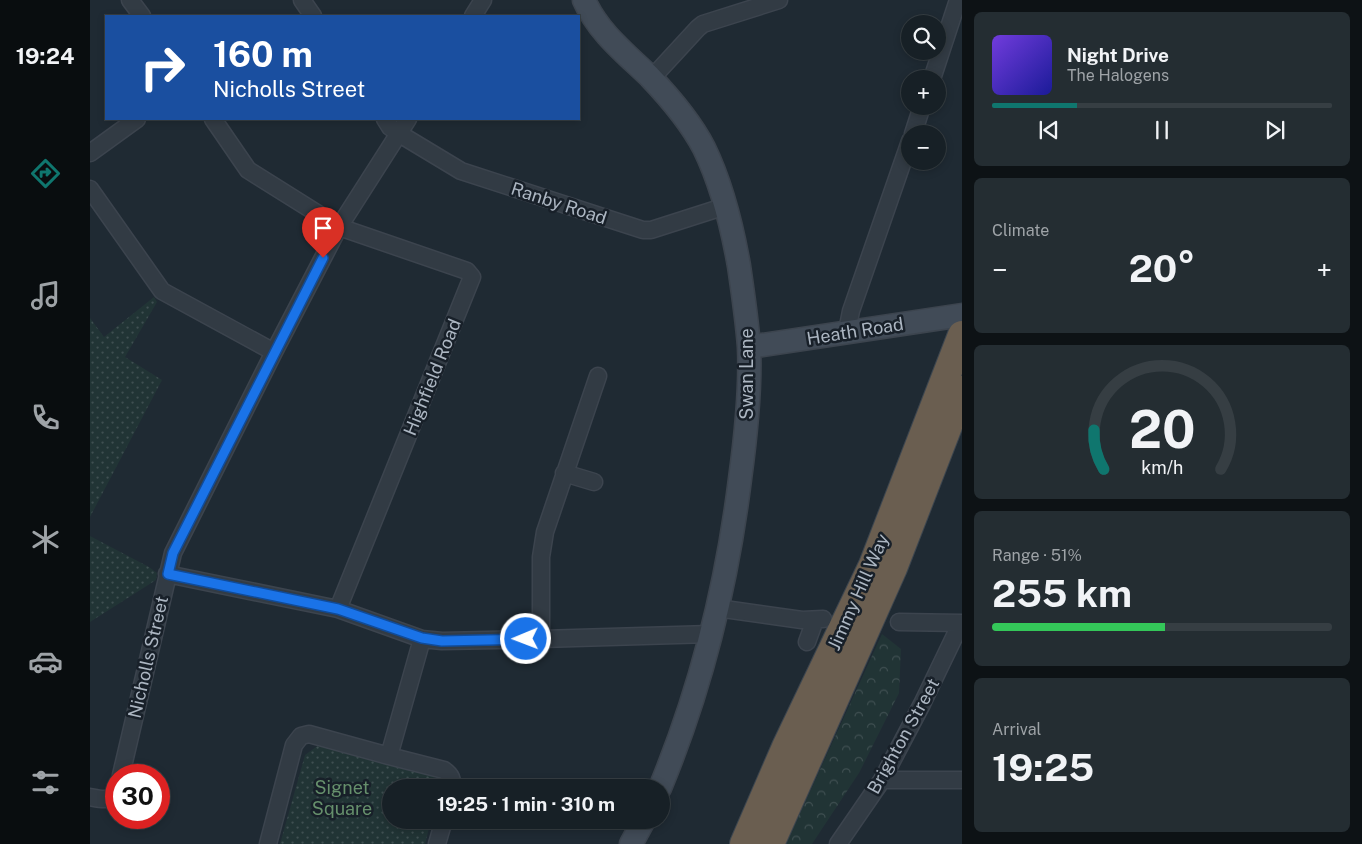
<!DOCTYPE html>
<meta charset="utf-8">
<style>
body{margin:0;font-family:"Public Sans",sans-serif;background:#242d32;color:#f1f3f6;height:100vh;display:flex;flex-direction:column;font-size:19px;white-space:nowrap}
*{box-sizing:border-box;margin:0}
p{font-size:16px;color:#9ea3a7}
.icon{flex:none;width:28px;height:28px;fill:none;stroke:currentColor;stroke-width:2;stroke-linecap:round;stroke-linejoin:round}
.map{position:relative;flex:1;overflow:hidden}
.side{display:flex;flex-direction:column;gap:12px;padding:12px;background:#0d1215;width:400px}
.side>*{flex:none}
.guide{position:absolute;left:15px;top:15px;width:475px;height:105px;border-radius:0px;box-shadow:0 2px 8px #0003,0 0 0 1px #363e43;background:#1a4fa0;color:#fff;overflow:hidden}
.controls{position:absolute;left:811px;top:15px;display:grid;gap:10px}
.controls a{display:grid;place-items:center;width:45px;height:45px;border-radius:50%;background:#172026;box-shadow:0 2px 8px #0003,0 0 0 1px #363e43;font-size:25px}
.speed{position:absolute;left:15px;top:764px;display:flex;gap:10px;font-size:25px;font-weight:700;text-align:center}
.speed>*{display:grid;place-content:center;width:65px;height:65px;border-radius:50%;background:#172026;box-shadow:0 2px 8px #0003,0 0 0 1px #363e43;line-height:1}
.speed .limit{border:8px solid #d22;background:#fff;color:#111}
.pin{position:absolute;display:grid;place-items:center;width:42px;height:42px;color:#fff;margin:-51px -21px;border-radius:50% 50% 50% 0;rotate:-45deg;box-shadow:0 0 5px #0007}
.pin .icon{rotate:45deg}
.me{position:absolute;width:55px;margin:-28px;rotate:269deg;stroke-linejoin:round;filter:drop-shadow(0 0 4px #0008)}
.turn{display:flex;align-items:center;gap:18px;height:105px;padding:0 25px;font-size:22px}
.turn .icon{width:65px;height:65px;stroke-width:2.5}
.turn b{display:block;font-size:35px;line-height:42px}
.big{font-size:38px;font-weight:700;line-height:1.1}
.side .card{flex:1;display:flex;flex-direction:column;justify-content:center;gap:8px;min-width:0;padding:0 18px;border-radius:8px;background:#242d32}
.side .dial{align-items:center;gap:0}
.dial svg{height:130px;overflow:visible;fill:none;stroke:#363e43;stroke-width:7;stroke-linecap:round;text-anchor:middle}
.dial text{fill:#f1f3f6;stroke:none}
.song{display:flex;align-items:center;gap:15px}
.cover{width:60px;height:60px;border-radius:8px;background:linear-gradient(135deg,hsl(260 70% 55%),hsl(240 70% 35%))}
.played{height:5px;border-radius:2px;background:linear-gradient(90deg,#0f766e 25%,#363e43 25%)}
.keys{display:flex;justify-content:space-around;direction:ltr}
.heat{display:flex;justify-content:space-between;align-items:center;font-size:28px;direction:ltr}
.charge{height:8px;border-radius:4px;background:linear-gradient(90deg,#34c759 51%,#363e43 0)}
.trip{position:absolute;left:292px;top:779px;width:288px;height:50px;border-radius:25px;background:#172026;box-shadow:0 2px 8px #0003,0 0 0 1px #363e43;font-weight:700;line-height:50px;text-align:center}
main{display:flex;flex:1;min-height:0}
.dock{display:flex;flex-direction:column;width:90px;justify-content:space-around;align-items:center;background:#090d0f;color:#9ea3a7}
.dock .icon{width:35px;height:35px}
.dock .current{color:#0f766e}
.dock b{font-size:22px;color:#f1f3f6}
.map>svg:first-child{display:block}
.forest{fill:url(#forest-crowns)}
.park{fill:url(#park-dots)}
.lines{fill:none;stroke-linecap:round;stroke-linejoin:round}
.street-casing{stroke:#3c444e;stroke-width:19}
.secondary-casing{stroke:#3c444e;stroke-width:25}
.highway-casing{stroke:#3d464f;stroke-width:30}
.street{stroke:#323b44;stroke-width:16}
.secondary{stroke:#414b57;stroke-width:22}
.highway{stroke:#6a5e50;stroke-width:28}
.route-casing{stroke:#114b97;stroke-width:12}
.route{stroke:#1a73e8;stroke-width:9}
.labels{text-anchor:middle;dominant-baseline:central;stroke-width:5;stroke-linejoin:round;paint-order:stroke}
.street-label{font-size:18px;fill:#acb6c2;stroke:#182029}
.park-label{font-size:18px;fill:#66906c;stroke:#182029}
</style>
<main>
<nav class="dock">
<b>19:24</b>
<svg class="icon current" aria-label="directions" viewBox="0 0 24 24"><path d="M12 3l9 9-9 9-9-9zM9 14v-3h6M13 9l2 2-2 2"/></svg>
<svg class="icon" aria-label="music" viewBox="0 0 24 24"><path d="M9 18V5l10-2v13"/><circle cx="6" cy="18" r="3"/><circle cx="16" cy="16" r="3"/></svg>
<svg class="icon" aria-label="phone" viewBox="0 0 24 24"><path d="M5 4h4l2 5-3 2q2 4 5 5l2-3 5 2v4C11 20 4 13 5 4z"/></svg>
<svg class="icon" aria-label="climate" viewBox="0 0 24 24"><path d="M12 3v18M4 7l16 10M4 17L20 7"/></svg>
<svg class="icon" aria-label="car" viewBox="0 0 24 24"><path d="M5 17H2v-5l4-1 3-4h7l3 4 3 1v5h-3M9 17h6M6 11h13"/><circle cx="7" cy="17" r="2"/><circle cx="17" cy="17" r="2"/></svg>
<svg class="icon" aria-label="filters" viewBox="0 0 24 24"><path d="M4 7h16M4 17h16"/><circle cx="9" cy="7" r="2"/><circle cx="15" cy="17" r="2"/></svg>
</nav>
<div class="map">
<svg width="872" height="844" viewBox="0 0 872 844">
<defs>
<pattern id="forest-crowns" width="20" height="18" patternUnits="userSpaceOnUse" patternTransform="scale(1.25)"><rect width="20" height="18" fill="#213435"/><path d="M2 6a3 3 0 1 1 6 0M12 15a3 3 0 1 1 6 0" fill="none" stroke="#3f4f51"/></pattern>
<pattern id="park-dots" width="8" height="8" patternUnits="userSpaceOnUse" patternTransform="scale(1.25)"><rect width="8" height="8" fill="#213435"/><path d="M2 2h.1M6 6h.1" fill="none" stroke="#3f4f51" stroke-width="1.8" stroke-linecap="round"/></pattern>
</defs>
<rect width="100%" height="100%" fill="#1f2a33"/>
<path class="forest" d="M792 634 811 649 809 693 769 773 722 844H696Z"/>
<path class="park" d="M64 297 67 302 35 357 72 380 0 517V318L14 337Z
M0 536 59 567 67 573 66 580 0 622Z
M230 744 343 776 350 782 349 787 301 788V820H341L335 844H190L215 755Z"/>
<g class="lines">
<defs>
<path id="street" d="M40 0 52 16
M212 0 223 16
M383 16 393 0
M561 79 608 28 613 24 689 0
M842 79 868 0
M123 119 158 170 249 227 377 271 382 277 248 609
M295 119 300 127 308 133 371 171 553 230H561L636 206
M823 134 832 106
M0 153 47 119
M0 189 72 291 184 352
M757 331 761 311 820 141
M474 473 504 482
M77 574 248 609 332 639 352 641 451 639 621 634
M627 608 712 620 733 619
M809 622 872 623
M332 639 299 756 354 770C361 775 363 779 362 788
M451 639V557L455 532 508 376
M717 642 725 620
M31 775 83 553 184 352 249 227 318 119
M792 780H872
M0 797C10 799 19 802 26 793
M178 844 204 745 211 736 219 734 299 756
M347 844 354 820
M748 844 792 780 832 704 871 623"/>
<path id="secondary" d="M494 0C508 32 535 53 560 77 581 99 600 121 614 148 632 185 642 226 649 266 653 293 657 320 659 347 661 390 656 435 650 479 637 584 611 689 570 788
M659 347 872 315
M541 844 554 820"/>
<path id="highway" d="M654 844 696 747 783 565 872 335
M680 844 803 568 872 390"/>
</defs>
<use href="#street" class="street-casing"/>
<use href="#secondary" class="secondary-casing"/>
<use href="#highway" class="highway-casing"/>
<use href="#street" class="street"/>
<use href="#secondary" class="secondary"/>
<use href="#highway" class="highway"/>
</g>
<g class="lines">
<defs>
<path id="route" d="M233 258 83 553 78 574 248 609 332 638 352 641 436 639"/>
</defs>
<use href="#route" class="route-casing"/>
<use href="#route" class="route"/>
</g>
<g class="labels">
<g class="street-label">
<text transform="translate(469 203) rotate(18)">Ranby Road</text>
<text transform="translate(765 331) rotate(-9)">Heath Road</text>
<text transform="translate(656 374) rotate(-90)">Swan Lane</text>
<text transform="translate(342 377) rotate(-68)">Highfield Road</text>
<text transform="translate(768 592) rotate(-66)">Jimmy Hill Way</text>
<text transform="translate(58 657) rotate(-77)">Nicholls Street</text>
<text transform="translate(813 736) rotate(-61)">Brighton Street</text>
</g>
<g class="park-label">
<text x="252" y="787">Signet<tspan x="252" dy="21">Square</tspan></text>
</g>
</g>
</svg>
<div class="controls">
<a><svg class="icon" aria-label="search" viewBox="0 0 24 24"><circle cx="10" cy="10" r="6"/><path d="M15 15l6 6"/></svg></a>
<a>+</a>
<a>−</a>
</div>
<div class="speed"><div class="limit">30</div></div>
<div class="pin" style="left:233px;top:258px;background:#d93025"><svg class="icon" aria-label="arrive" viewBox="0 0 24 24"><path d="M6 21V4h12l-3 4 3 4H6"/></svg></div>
<svg class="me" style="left:436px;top:639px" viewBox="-20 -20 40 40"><circle r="17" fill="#1a73e8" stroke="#fff" stroke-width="3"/><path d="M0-11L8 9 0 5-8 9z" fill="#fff"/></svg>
<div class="trip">19:25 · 1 min · 310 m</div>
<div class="guide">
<div class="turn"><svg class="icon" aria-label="right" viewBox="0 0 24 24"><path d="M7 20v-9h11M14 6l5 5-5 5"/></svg><div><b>160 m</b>Nicholls Street</div></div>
</div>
</div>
<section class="side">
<div class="card">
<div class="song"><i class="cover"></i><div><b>Night Drive</b><p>The Halogens</p></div></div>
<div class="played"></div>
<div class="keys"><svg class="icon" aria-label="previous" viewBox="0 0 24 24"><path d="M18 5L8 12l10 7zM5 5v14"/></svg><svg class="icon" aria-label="pause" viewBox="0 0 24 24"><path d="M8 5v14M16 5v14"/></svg><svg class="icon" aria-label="next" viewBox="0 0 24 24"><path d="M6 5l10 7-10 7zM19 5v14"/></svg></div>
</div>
<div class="card"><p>Climate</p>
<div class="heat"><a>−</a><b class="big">20°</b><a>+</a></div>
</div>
<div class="card dial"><svg viewBox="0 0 100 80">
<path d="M14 69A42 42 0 1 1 86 69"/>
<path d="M14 69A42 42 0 0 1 8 45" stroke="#0f766e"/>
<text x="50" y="56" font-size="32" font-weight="700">20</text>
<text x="50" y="72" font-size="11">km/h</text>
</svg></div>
<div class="card"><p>Range · 51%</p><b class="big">255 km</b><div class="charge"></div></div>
<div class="card"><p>Arrival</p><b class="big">19:25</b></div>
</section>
</main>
